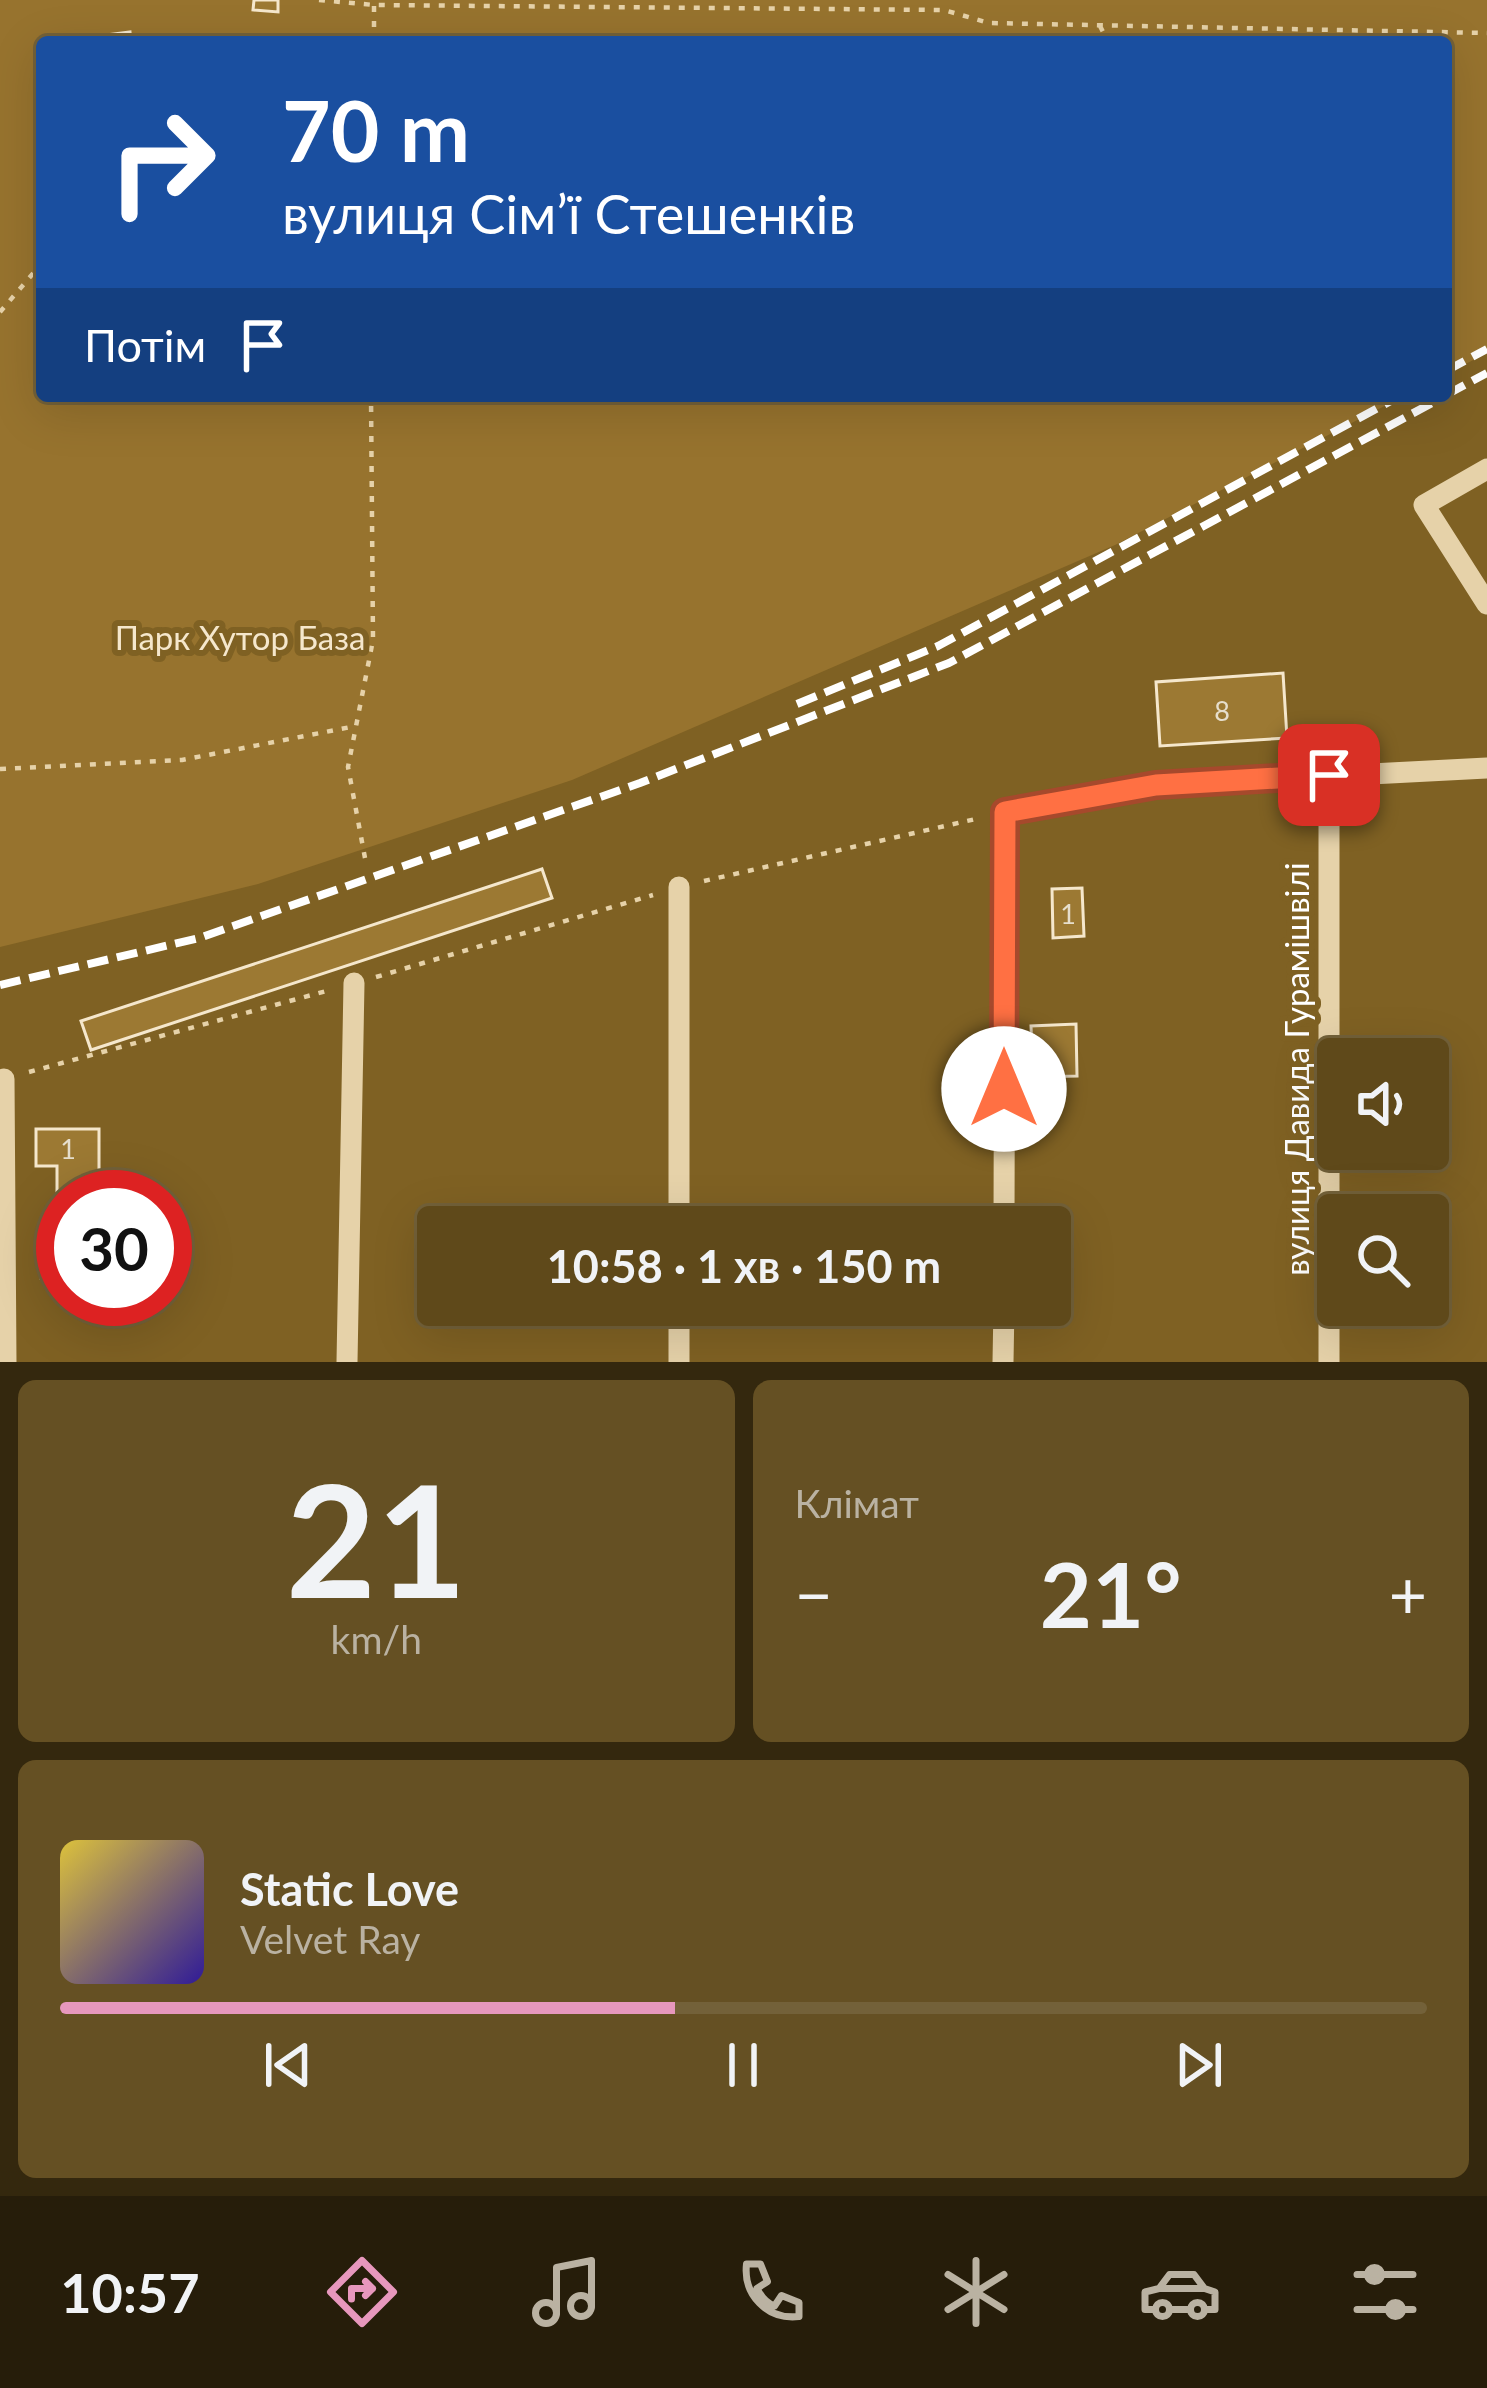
<!DOCTYPE html>
<html lang="uk">
<meta charset="utf-8">
<style>
body{margin:0;font-family:Lato,sans-serif;background:#655023;color:#f1f3f6;height:100vh;display:flex;flex-direction:column;font-size:45px;white-space:nowrap}
*{box-sizing:border-box;margin:0}
p{font-size:39px;color:#bab2a2}
.icon{flex:none;width:66px;height:66px;fill:none;stroke:currentColor;stroke-width:2;stroke-linecap:round;stroke-linejoin:round}
.map{position:relative;height:1362px;overflow:hidden}
.sheet{display:flex;flex-direction:column;gap:18px;padding:18px;background:#34280e;flex:1}
.sheet>*{flex:none}
.guide{position:absolute;left:36px;top:36px;width:1416px;height:366px;border-radius:12px;box-shadow:0 12px 48px #0002,0 0 0 3px #736139;background:#1a4fa0;color:#fff;overflow:hidden}
.fabs{position:absolute;left:1317px;top:1038px;display:grid;gap:24px}
.fabs a{display:grid;place-items:center;width:132px;height:132px;border-radius:12px;background:#5f491a;box-shadow:0 12px 48px #0002,0 0 0 3px #736139;font-size:60px}
.speed{position:absolute;left:36px;top:1170px;display:flex;gap:24px;font-size:60px;font-weight:700;text-align:center}
.speed>*{display:grid;place-content:center;width:156px;height:156px;border-radius:50%;background:#5f491a;box-shadow:0 12px 48px #0002,0 0 0 3px #736139;line-height:1}
.speed .limit{border:18px solid #d22;background:#fff;color:#111}
.pin{position:absolute;display:grid;place-items:center;width:102px;height:102px;color:#fff;margin:-51px;border-radius:24px;box-shadow:0 6px 18px #0006}
.me{position:absolute;width:132px;margin:-66px;rotate:0deg;stroke-linejoin:round;filter:drop-shadow(0 0 9px #0008)}
.turn{display:flex;align-items:center;gap:42px;height:252px;padding:0 48px;font-size:54px}
.turn .icon{width:156px;height:156px;stroke-width:2.5}
.turn b{display:block;font-size:84px;line-height:102px}
.then{display:flex;align-items:center;height:114px;padding:0 48px;background:#0003;gap:24px;font-size:45px}
.big{font-size:90px;font-weight:700;line-height:1.1}
.sheet .widget{flex:1;display:flex;flex-direction:column;justify-content:center;gap:18px;min-width:0;padding:0 42px;border-radius:18px;background:#655023}
.sheet .dial{align-items:center;gap:0}
.dial b{font-size:156px;line-height:1}
.song{display:flex;align-items:center;gap:36px}
.cover{width:144px;height:144px;border-radius:18px;background:linear-gradient(135deg,hsl(50 70% 55%),hsl(250 70% 35%))}
.played{height:12px;border-radius:6px;background:linear-gradient(90deg,#e797bd 45%,#736139 45%)}
.keys{display:flex;justify-content:space-around;direction:ltr}
.heat{display:flex;justify-content:space-between;align-items:center;font-size:66px;direction:ltr}
.sheet .tiles{flex:1;display:grid;gap:18px;grid-template-columns:1fr 1fr}
.widget:last-child{grid-column:span 2}
.trip{position:absolute;left:417px;top:1206px;width:654px;height:120px;border-radius:12px;background:#5f491a;box-shadow:0 12px 48px #0002,0 0 0 3px #736139;font-weight:700;line-height:120px;text-align:center}
.dock{display:flex;height:192px;justify-content:space-around;align-items:center;background:#261d0a;color:#bab2a2}
.dock .icon{width:84px;height:84px}
.dock .active{color:#e797bd}
.dock b{font-size:54px;color:#f1f3f6}
.map>svg:first-child{display:block}
.green{fill:#97732e}
.building{fill:#9c7933;stroke:#f5e7cc;stroke-width:3}
.lines{fill:none;stroke-linecap:round;stroke-linejoin:round}
.path{stroke:#e6d2a9;stroke-width:4.5;stroke-dasharray:6 9;stroke-linecap:butt}
.minor{stroke:#e6d2a9;stroke-width:21}
.rail{stroke:#fff;stroke-width:8;stroke-dasharray:21 9;stroke-linecap:butt}
.route-casing{stroke:#a6492c;stroke-width:30}
.route{stroke:#ff7043;stroke-width:21}
.labels{text-anchor:middle;dominant-baseline:central;stroke-width:12;stroke-linejoin:round;paint-order:stroke}
.number-label{font-size:27px;fill:#e6decc}
.park-label{font-size:33px;fill:#f5e7cc;stroke:#7f6123}
.street-label{font-size:33px;fill:#fff;stroke:#7f6123}
</style>
<div class="map">
<svg width="1487" height="1362" viewBox="0 0 1487 1362">
<rect width="100%" height="100%" fill="#7f6123"/>
<path class="green" d="M0 0H1487V353L1446 374V42H42V396H1404L1115 545 572 780 258 884 0 947Z"/>
<path class="building" d="M254 0H278V12L253 10Z
M130 32 131 42H99L98 36Z
M1283 673 1287 738 1160 746 1156 682Z
M542 869 552 898 91 1050 81 1021Z
M1082 888 1084 936 1053 938 1052 889Z
M1076 1024 1077 1076 1033 1077 1031 1026Z
M36 1129H99V1191H57V1166H36Z
M736 1221V1227H694V1222Z
M43 1247H63V1299H99L98 1304 61 1302 63 1279 41 1278Z"/>
<g class="lines">
<path class="path" d="M319 0 374 5 944 10 989 23 1487 33
M1100 26 1108 42
M374 42V5
M0 312 42 263
M0 769 182 760 356 726
M365 858 348 767 373 640 371 396
M704 881 980 818
M376 977 653 895
M29 1072 330 990"/>
<path class="minor" d="M1487 469 1424 505 1487 604
M1329 775V1362
M679 887V1227
M4 1079 6 1362
M1004 1227 1005 812 1157 785 1487 768
M679 1305V1362
M347 1362 354 983
M1003 1362 1004 1305"/>
<path class="rail" d="M1446 371 1487 349
M1446 395 1487 373
M797 704 938 646 1400 396
M0 985 199 938 640 783 949 663 1445 396"/>
</g>
<g class="lines">
<defs>
<path id="route" d="M1004 1089 1005 812 1156 785 1329 775"/>
</defs>
<use href="#route" class="route-casing"/>
<use href="#route" class="route"/>
</g>
<g class="labels">
<g class="number-label">
<text x="1222" y="710">8</text>
<text x="1068" y="913">1</text>
<text x="68" y="1148">1</text>
</g>
<g class="park-label">
<text x="240" y="637">Парк Хутор База</text>
</g>
<g class="street-label">
<text transform="translate(1296 1069) rotate(-90)">вулиця Давида Гурамішвілі</text>
</g>
</g>
</svg>
<div class="fabs">
<a><svg class="icon" aria-label="sound" viewBox="0 0 24 24"><path d="M4 9h4l5-4v14l-5-4H4zM17 9q2 3 0 6"/></svg></a>
<a><svg class="icon" aria-label="search" viewBox="0 0 24 24"><circle cx="10" cy="10" r="6"/><path d="M15 15l6 6"/></svg></a>
</div>
<div class="speed"><div class="limit">30</div></div>
<div class="pin" style="left:1329px;top:775px;background:#d93025"><svg class="icon" aria-label="arrive" viewBox="0 0 24 24"><path d="M6 21V4h12l-3 4 3 4H6"/></svg></div>
<svg class="me" style="left:1004px;top:1089px" viewBox="-20 -20 40 40"><circle r="19" fill="#fff"/><path d="M0-13L10 11 0 6-10 11z" fill="#ff7043"/></svg>
<div class="trip">10:58 · 1 хв · 150 m</div>
<div class="guide">
<div class="turn"><svg class="icon" aria-label="right" viewBox="0 0 24 24"><path d="M7 20v-9h11M14 6l5 5-5 5"/></svg><div><b>70 m</b>вулиця Сімʼї Стешенків</div></div>
<div class="then">Потім<svg class="icon" aria-label="arrive" viewBox="0 0 24 24"><path d="M6 21V4h12l-3 4 3 4H6"/></svg></div>
</div>
</div>
<section class="sheet">
<div class="tiles">
<div class="widget dial"><b>21</b><p>km/h</p></div>
<div class="widget"><p>Клімат</p>
<div class="heat"><a>−</a><b class="big">21°</b><a>+</a></div>
</div>
<div class="widget">
<div class="song"><i class="cover"></i><div><b>Static Love</b><p>Velvet Ray</p></div></div>
<div class="played"></div>
<div class="keys"><svg class="icon" aria-label="previous" viewBox="0 0 24 24"><path d="M18 5L8 12l10 7zM5 5v14"/></svg><svg class="icon" aria-label="pause" viewBox="0 0 24 24"><path d="M8 5v14M16 5v14"/></svg><svg class="icon" aria-label="next" viewBox="0 0 24 24"><path d="M6 5l10 7-10 7zM19 5v14"/></svg></div>
</div>
</div>
</section>
<nav class="dock">
<b>10:57</b>
<svg class="icon active" aria-label="directions" viewBox="0 0 24 24"><path d="M12 3l9 9-9 9-9-9zM9 14v-3h6M13 9l2 2-2 2"/></svg>
<svg class="icon" aria-label="music" viewBox="0 0 24 24"><path d="M9 18V5l10-2v13"/><circle cx="6" cy="18" r="3"/><circle cx="16" cy="16" r="3"/></svg>
<svg class="icon" aria-label="phone" viewBox="0 0 24 24"><path d="M5 4h4l2 5-3 2q2 4 5 5l2-3 5 2v4C11 20 4 13 5 4z"/></svg>
<svg class="icon" aria-label="climate" viewBox="0 0 24 24"><path d="M12 3v18M4 7l16 10M4 17L20 7"/></svg>
<svg class="icon" aria-label="car" viewBox="0 0 24 24"><path d="M5 17H2v-5l4-1 3-4h7l3 4 3 1v5h-3M9 17h6M6 11h13"/><circle cx="7" cy="17" r="2"/><circle cx="17" cy="17" r="2"/></svg>
<svg class="icon" aria-label="filters" viewBox="0 0 24 24"><path d="M4 7h16M4 17h16"/><circle cx="9" cy="7" r="2"/><circle cx="15" cy="17" r="2"/></svg>
</nav>
